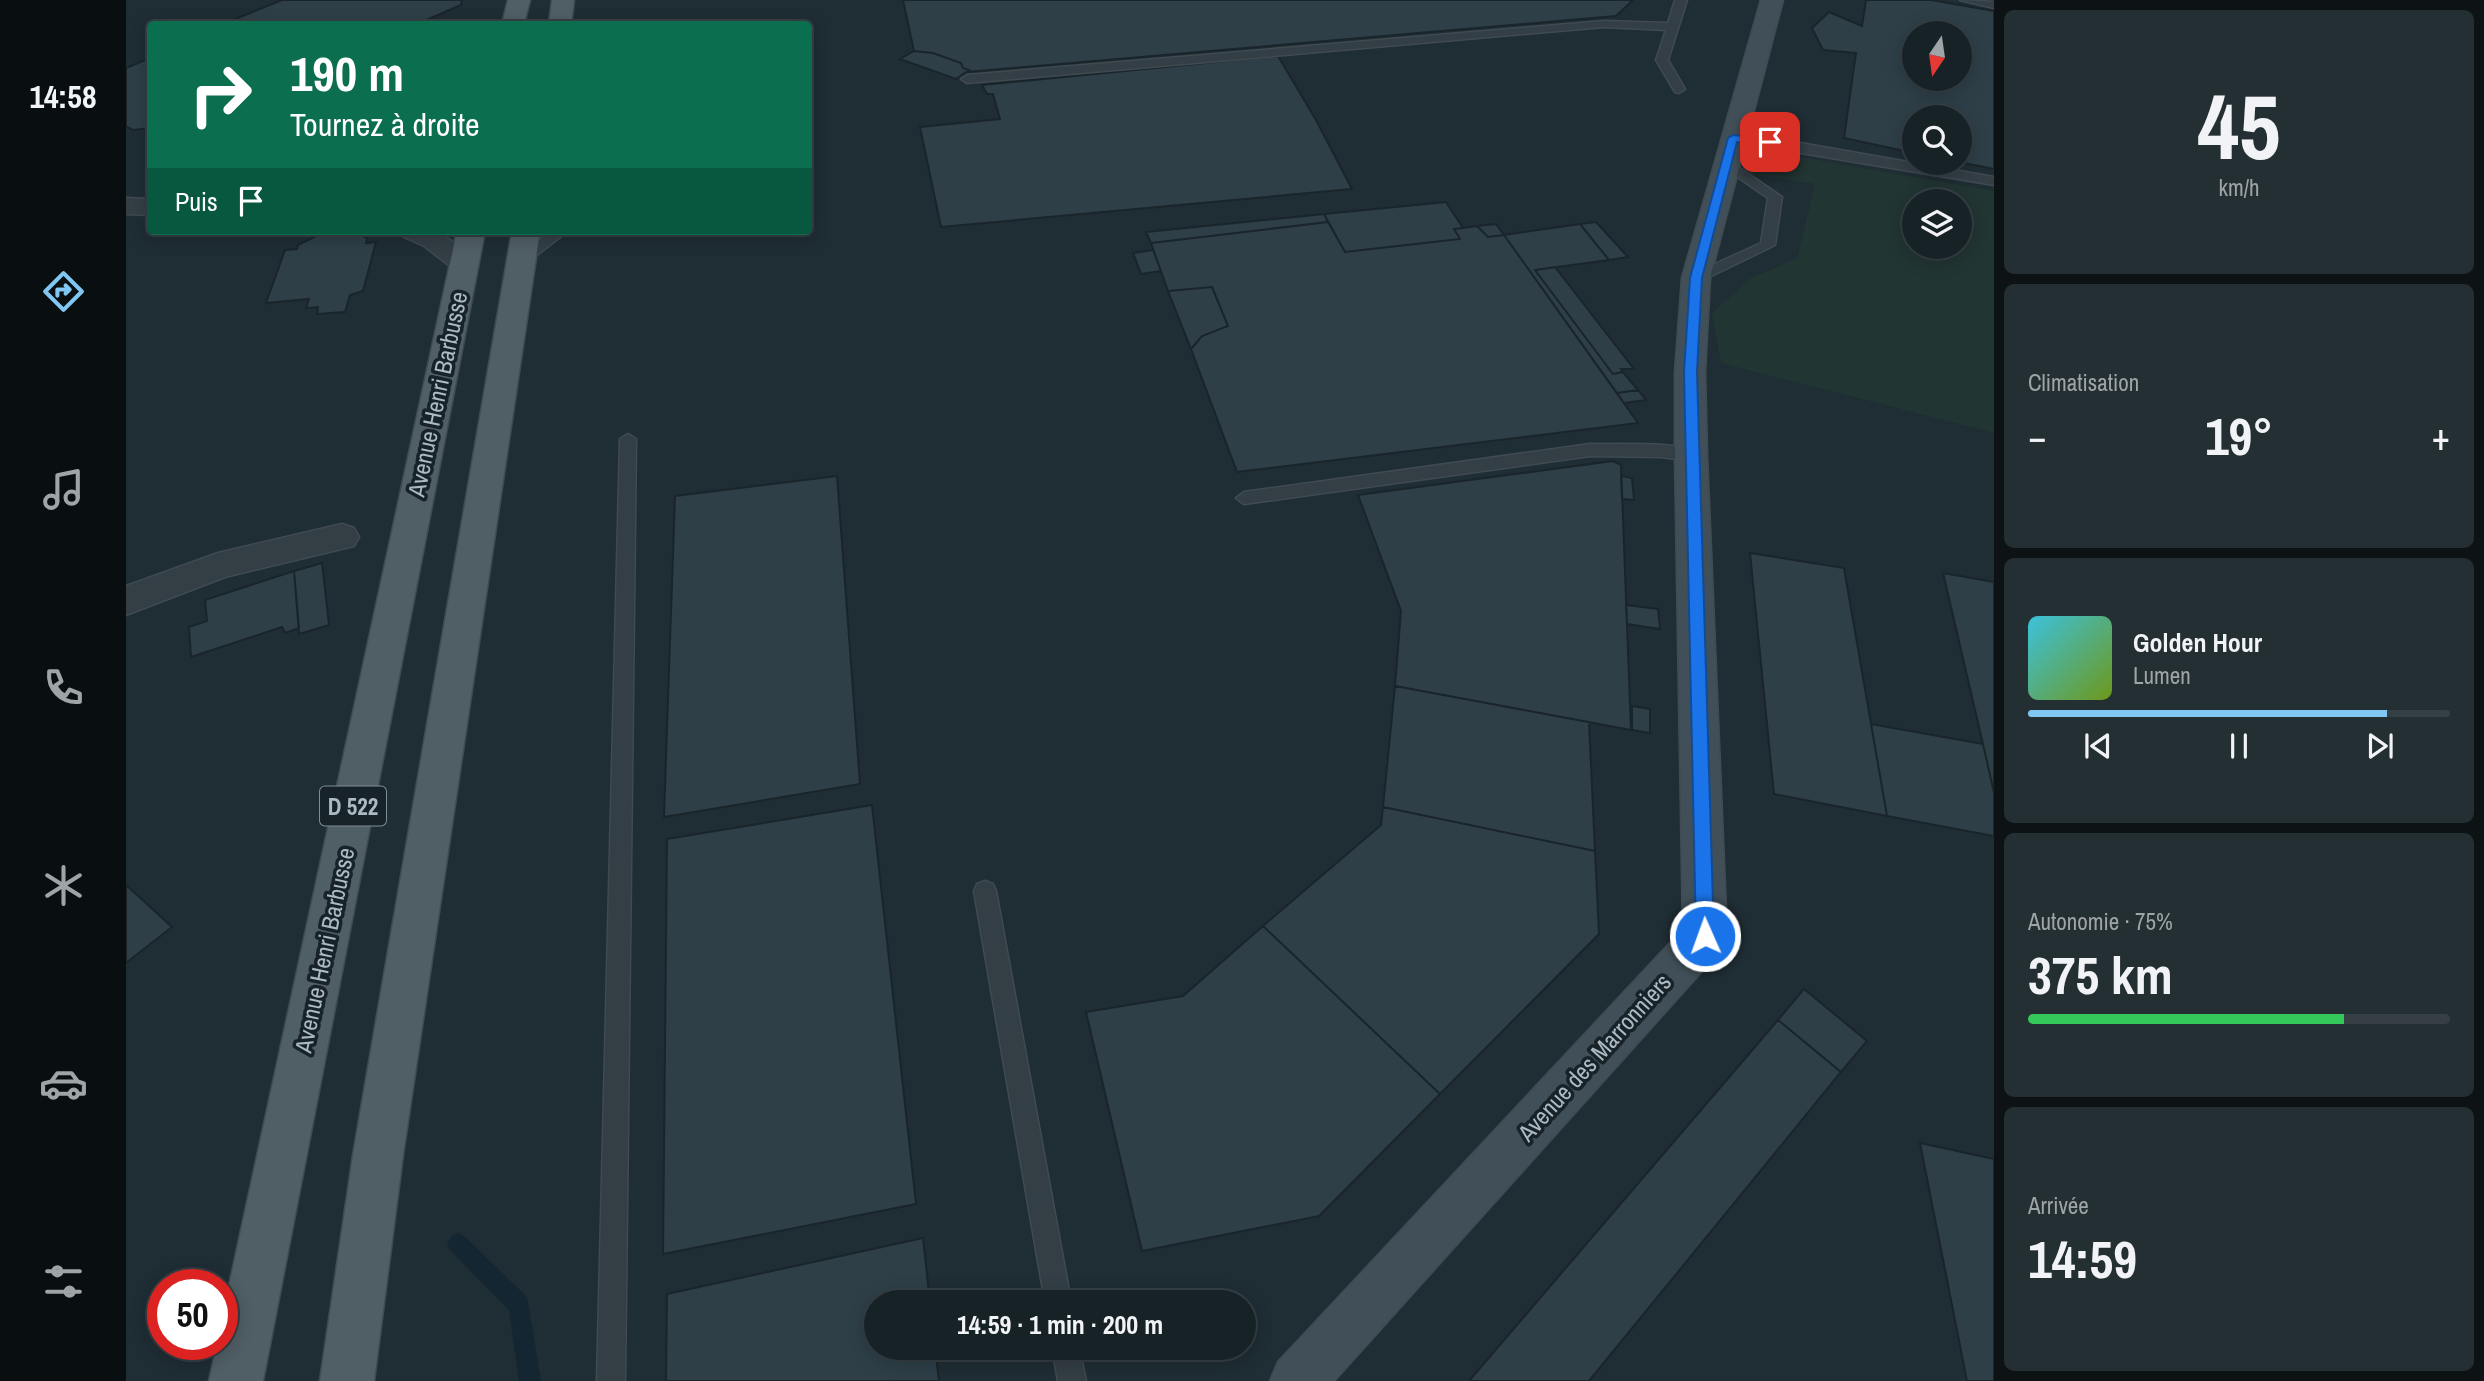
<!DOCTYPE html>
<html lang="fr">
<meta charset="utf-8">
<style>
body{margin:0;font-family:"Archivo Narrow",sans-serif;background:#242f33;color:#f1f3f6;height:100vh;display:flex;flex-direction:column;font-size:26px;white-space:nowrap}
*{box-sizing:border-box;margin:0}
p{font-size:23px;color:#9ea4a7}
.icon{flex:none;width:38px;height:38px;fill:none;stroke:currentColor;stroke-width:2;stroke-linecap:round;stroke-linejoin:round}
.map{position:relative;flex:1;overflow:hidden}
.side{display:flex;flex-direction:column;gap:10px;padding:10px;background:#0d1315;width:490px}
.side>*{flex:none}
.banner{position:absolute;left:21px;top:21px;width:665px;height:214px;border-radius:7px;box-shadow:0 4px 18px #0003,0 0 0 2px #363f44;background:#0b6e4f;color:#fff;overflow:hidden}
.needle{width:46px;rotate:193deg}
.buttons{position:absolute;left:1776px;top:21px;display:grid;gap:14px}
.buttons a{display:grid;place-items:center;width:70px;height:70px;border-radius:50%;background:#172227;box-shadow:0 4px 18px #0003,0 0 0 2px #363f44;font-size:35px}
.speed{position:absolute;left:21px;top:1269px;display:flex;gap:14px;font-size:35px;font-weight:700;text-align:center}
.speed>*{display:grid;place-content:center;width:91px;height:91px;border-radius:50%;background:#172227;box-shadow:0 4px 18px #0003,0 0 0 2px #363f44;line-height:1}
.speed .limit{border:10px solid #d22;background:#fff;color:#111}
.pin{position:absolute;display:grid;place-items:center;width:60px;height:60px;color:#fff;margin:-30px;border-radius:14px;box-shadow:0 4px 10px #0006}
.me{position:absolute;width:77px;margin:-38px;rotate:358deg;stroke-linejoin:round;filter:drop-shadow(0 0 5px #0008)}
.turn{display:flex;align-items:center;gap:24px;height:147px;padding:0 28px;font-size:32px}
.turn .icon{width:91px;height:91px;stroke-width:2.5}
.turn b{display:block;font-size:49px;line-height:60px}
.then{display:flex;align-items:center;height:66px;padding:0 28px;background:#0003;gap:14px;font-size:26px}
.big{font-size:52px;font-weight:800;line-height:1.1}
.side .card{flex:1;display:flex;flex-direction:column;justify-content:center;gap:10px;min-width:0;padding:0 24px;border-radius:10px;background:#242f33}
.side .dial{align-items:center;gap:0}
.dial b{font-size:91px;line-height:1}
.song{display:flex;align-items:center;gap:21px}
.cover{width:84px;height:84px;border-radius:10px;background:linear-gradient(135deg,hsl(190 70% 55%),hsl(80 70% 35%))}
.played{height:7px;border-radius:4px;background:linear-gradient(90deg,#80c8f3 85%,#363f44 85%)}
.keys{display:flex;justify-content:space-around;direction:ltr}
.heat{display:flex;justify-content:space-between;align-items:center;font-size:38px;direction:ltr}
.charge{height:10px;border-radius:5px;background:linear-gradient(90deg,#34c759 75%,#363f44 0)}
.trip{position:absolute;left:738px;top:1290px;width:392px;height:70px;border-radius:35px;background:#172227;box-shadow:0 4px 18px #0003,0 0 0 2px #363f44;font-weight:800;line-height:70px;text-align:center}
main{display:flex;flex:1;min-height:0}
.menu{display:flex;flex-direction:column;width:126px;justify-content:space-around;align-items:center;background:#090e10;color:#9ea4a7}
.menu .icon{width:49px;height:49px}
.menu .on{color:#80c8f3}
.menu b{font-size:32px;color:#f1f3f6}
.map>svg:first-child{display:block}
.green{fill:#213533;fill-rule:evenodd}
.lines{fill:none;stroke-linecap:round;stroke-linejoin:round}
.stream{fill:#142631;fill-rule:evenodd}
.building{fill:#2e3f48;stroke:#1a252b;stroke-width:2;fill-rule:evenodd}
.service-casing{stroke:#3f4a51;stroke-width:3}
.minor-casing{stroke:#3f4a51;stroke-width:3}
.secondary-casing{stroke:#3f4a51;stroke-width:3}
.primary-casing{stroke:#3f4a51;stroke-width:3}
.service{fill:#333e45;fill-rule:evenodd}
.minor{fill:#333e45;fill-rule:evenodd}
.secondary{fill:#414f58;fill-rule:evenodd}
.primary{fill:#505e65;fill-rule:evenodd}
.route{fill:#1a73e8;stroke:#114b97;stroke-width:2}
.labels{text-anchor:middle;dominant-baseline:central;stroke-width:7;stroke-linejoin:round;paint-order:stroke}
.shield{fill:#182329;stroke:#808d94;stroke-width:2}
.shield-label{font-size:23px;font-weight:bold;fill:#acbac2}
.street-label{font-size:24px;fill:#acbac2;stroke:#182329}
</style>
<main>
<nav class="menu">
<b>14:58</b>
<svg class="icon on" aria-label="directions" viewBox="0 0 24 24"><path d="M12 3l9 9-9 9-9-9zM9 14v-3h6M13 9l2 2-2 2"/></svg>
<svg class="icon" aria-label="music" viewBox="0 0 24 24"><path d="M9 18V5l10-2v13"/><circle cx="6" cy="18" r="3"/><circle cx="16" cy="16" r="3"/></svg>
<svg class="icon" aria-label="phone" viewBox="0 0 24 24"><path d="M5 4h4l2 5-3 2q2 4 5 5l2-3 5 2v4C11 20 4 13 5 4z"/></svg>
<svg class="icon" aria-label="climate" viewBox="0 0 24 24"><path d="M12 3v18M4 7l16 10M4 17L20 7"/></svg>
<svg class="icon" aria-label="car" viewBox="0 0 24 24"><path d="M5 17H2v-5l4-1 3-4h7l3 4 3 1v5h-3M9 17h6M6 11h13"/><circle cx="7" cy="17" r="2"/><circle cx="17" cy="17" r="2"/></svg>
<svg class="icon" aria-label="filters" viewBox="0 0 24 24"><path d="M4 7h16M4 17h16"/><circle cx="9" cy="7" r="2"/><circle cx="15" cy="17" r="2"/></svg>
</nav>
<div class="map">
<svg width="1868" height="1381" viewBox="0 0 1868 1381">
<rect width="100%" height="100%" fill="#1f2d34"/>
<path class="green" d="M1635 150 1868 191V433L1595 363 1586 313 1625 278 1671 258 1689 184 1622 174ZM1788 201H1834V247H1788Z"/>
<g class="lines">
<path class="stream" d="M332 1233 339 1237 401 1297 415 1381H393L383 1310 325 1251 321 1244 325 1237Z"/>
</g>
<path class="building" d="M156 0H336L335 5 291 24H97Z
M777 0H1507L1490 16 840 72 843 70 837 68 835 63 807 53 788 51Z
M1740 0H1805L1868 11V169L1834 162V117H1788V153L1718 138 1730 53 1697 50 1686 28 1703 12 1736 26ZM1788 33H1834V79H1788Z
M788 51 807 53 835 63 837 68 843 70 830 79 774 59Z
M1152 56 1190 120 1226 189 815 227 794 127 874 119 867 94H861L856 85Z
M24 58V128L7 130 0 126V68Z
M1320 202 1337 228 1328 229 1334 239 1219 252 1198 214Z
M1198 214 1202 222 1025 243 1020 232Z
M1202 222 1219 252 1334 239 1328 229 1351 226 1362 237 1378 235 1512 423 1111 472 1065 349 1076 336 1102 326 1086 287 1042 291 1025 243Z
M1470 222 1502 257 1483 260 1454 224Z
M1370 224 1378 235 1362 237 1351 226Z
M1454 224 1483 260 1409 270 1487 374 1497 372 1512 390 1491 393 1378 235Z
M200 231H227L241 238 240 243 250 242 237 291 224 295 219 312 191 314 192 307 180 308 183 299 140 303 159 250 171 249 172 245Z
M1027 250 1035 271 1015 274 1007 253Z
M1429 267 1508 369H1495L1497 372 1487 374 1409 270Z
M1086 287 1102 326 1076 336 1065 349 1042 291Z
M1512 390 1520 400 1498 403 1491 393Z
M1487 461 1495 465 1505 730 1269 686 1275 611 1232 495Z
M711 476 734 784 538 817 549 496Z
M1495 476 1506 478 1508 500 1496 499Z
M1624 553 1718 568 1761 816 1648 794Z
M196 563 203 625 173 634 168 571Z
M168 571 173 628 159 633 156 627 65 657 63 627 81 621 79 600Z
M1817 573 1868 582V793L1857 744Z
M1500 605 1532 609 1534 629 1501 624Z
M1269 686 1463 722 1469 851 1257 807Z
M1506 706 1524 709V733L1506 730Z
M1745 724 1857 744 1868 793V836L1761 816Z
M746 805 790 1204 537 1254 541 839Z
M1257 807 1469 851 1473 934 1314 1094 1137 926 1255 825Z
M0 885 46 927 0 963Z
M1137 926 1314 1094 1193 1216 1016 1251 960 1012 1057 996Z
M1678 989 1741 1041 1715 1072 1652 1020Z
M1652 1020 1715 1072 1463 1381H1343Z
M1794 1143 1868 1159V1381H1841Z
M797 1238 804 1302H751V1348H809L813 1381H540L541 1294Z"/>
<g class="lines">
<defs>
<path id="service" d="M1549 0H1561L1542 60 1559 89 1553 93 1549 92 1530 60 1540 30 1478 27 841 83 835 79 841 75 1478 21 1542 23Z
M1834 0 1868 2V8Z
M1607 134 1663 141 1868 177V185L1603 141V135Z
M1599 158 1656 197 1649 245 1575 281H1565L1563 278 1565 275 1635 243 1642 198 1594 165 1593 162Z
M426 231H442L399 264H389V258Z
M502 434 510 439 499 1381H471L494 439Z
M1464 444C1485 445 1562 440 1573 455L1565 461 1535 457 1464 456 1118 504 1110 498 1118 492Z
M859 881 867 884 870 891 945 1302H919L848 891 851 884Z
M926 1348H953L960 1381H932Z"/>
<path id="minor" d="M0 198 24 199V215L0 214Z
M274 231H311L348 257 352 263 348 269 338 271 328 269 298 246 278 237Z
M216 524 228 528 233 537 228 546 99 577 0 615V586L92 553Z"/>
<path id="secondary" d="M1635 0H1657L1584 278 1579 372 1581 455 1601 936 1595 950 1208 1381H1144L1152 1362 1557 929 1549 455V372L1556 278Z"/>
<path id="primary" d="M382 0H404L398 24H376Z
M426 0H448L445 24H423Z
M331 231H359L137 1381H83L91 1344H96V1318Z
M386 231H414L277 1155 248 1381H194L227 1155Z"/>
</defs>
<use href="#service" class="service-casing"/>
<use href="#minor" class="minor-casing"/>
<use href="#secondary" class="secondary-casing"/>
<use href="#primary" class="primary-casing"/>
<use href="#service" class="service"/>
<use href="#minor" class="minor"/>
<use href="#secondary" class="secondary"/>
<use href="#primary" class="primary"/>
</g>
<path class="route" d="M1607 135 1644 139 1650 142 1644 146 1611 142 1576 278 1571 372 1588 936 1585 942 1579 944 1572 942 1570 936 1558 372 1564 278 1602 138Z"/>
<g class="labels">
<rect class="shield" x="194" y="786.5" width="66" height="39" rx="5"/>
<g class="shield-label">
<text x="227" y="806">D 522</text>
</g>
<g class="street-label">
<text transform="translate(311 394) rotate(-78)">Avenue Henri Barbusse</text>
<text transform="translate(198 950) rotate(-78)">Avenue Henri Barbusse</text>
<text transform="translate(1468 1057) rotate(-48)">Avenue des Marronniers</text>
</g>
</g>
</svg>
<div class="buttons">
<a><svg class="needle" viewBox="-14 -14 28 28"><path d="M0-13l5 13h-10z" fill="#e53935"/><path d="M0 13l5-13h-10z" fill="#9ea4a7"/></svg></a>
<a><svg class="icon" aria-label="search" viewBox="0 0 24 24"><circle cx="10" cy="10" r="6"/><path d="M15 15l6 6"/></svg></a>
<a><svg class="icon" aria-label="layers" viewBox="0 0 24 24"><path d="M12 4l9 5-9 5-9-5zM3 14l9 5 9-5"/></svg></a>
</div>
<div class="speed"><div class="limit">50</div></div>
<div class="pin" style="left:1644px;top:142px;background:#d93025"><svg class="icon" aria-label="arrive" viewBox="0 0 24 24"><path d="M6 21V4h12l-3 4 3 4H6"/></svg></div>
<svg class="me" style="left:1579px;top:936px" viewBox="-20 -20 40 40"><circle r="17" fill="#1a73e8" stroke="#fff" stroke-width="3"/><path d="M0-11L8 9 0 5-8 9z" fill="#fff"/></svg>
<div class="trip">14:59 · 1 min · 200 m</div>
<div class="banner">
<div class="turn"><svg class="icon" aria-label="right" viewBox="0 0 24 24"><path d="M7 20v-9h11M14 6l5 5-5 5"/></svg><div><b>190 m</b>Tournez à droite</div></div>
<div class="then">Puis<svg class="icon" aria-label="arrive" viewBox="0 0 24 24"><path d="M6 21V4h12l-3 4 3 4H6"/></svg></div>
</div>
</div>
<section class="side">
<div class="card dial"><b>45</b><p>km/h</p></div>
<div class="card"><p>Climatisation</p>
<div class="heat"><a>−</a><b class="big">19°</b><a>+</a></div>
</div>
<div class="card">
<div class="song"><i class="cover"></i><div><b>Golden Hour</b><p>Lumen</p></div></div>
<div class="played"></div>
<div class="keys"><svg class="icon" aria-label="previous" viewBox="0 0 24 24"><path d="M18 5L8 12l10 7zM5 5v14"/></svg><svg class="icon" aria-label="pause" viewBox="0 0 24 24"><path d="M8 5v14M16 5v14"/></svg><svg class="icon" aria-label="next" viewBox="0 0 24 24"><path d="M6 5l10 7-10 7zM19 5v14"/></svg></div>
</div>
<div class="card"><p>Autonomie · 75%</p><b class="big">375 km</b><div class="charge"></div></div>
<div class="card"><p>Arrivée</p><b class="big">14:59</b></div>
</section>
</main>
